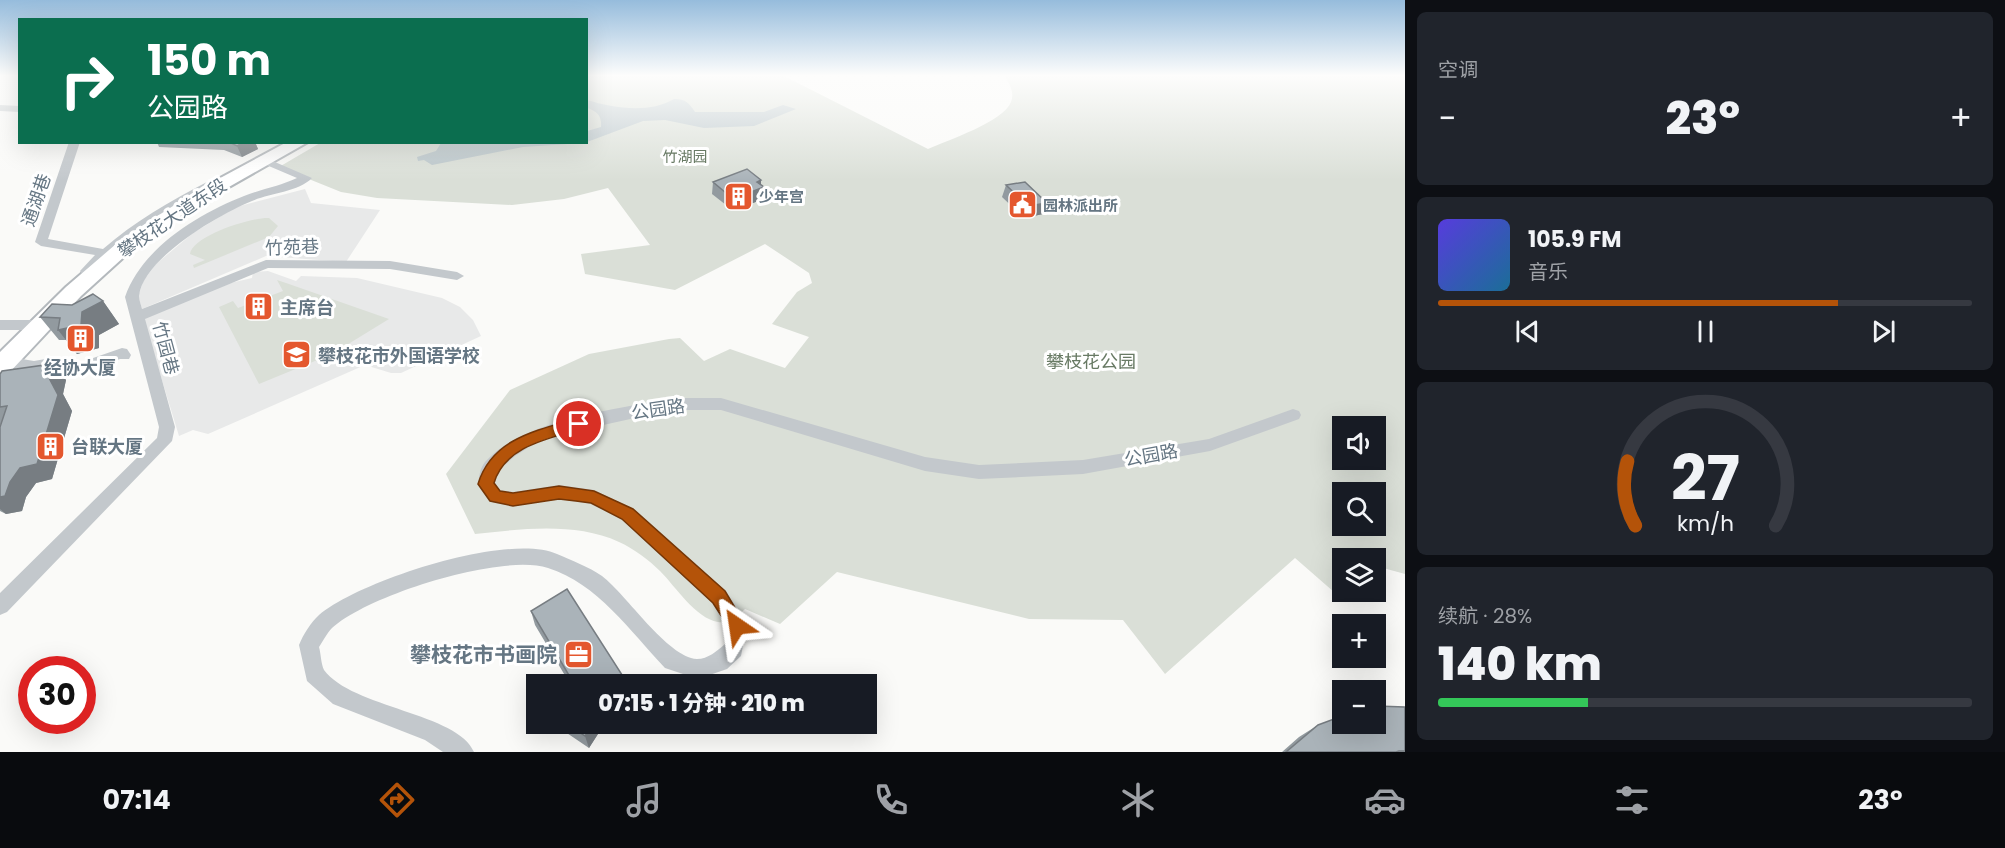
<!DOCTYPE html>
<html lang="zh">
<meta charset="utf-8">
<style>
body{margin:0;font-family:Poppins,"Noto Sans SC",sans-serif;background:#20242c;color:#f1f3f6;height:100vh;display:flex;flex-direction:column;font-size:22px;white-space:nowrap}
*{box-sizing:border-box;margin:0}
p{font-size:20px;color:#9ea1a6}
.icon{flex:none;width:33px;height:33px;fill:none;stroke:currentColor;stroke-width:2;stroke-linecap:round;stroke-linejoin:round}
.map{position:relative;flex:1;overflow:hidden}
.details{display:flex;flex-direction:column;gap:12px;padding:12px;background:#0d0f14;width:600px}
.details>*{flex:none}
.guide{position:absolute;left:18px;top:18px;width:570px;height:126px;border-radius:0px;box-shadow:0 6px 24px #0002;background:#0b6e4f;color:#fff;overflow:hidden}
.controls{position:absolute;left:1332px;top:416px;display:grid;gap:12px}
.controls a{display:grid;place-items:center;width:54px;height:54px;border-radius:0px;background:#171b24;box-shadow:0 6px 24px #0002;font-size:30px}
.speed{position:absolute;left:18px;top:656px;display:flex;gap:12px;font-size:30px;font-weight:700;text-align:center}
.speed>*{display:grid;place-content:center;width:78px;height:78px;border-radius:50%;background:#171b24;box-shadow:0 6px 24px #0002;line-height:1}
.speed .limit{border:9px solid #d22;background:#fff;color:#111}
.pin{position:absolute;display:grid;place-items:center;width:51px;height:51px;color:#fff;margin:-26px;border:3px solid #fff;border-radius:50%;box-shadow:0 2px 6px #0007}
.me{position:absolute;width:66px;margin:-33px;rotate:328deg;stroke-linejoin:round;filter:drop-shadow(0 0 4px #0008)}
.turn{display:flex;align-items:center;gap:21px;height:126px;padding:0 30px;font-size:27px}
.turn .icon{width:78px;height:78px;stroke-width:2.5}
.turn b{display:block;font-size:42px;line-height:51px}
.big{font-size:45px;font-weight:800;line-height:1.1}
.details .widget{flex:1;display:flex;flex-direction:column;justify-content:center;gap:9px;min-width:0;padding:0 21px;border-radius:9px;background:#20242c}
.details .dial{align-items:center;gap:0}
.dial svg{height:156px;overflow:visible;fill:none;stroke:#363941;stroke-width:7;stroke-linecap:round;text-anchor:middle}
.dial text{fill:#f1f3f6;stroke:none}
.song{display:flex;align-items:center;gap:18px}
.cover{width:72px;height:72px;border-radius:9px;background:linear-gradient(135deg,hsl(250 70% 55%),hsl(200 70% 35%))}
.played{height:6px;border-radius:3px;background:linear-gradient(90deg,#b45309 75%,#363941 75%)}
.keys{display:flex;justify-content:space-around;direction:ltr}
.heat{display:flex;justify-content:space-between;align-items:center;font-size:33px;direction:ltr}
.charge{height:9px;border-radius:4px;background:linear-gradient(90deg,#34c759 28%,#363941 0)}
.trip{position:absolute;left:526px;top:674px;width:351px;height:60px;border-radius:0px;background:#171b24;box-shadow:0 6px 24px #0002;font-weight:800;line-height:60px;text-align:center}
.tab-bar{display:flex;height:96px;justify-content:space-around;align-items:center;background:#090b0e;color:#9ea1a6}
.tab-bar .icon{width:42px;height:42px}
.tab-bar .selected{color:#b45309}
.tab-bar b{font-size:27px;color:#f1f3f6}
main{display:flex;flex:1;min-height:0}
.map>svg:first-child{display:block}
.built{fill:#e8e9e9}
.green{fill:#dadfd7;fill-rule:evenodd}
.water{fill:#bbc7cb}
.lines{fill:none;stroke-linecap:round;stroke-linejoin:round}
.highway-casing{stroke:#b4b9bd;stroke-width:4}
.minor{fill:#c3c8cc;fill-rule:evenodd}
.highway{fill:#fff;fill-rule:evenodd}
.wall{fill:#929a9f}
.shaded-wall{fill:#777d82}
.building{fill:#aab3b9;stroke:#777d82;stroke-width:1.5}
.route{fill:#b45309;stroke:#753606;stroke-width:1.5}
.labels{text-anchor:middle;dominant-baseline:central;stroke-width:6;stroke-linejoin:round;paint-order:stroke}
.far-park-label{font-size:15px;fill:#687a64;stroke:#fff}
.far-poi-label{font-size:15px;font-weight:bold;fill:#657683;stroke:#fff;text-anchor:start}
.street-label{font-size:18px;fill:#657683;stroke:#fff}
.poi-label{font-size:18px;font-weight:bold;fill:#657683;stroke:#fff;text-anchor:start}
.park-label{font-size:18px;fill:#687a64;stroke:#fff}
.near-poi-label{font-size:21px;font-weight:bold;fill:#657683;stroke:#fff;text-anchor:end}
</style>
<main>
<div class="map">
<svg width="1405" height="752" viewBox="0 0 1405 752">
<rect width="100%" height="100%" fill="#fafaf8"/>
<path class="built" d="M305 189 311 203 380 210 346 262 266 256 142 309 138 296 144 280 156 264 193 233 236 207Z
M268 271 296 281 301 276 357 278 442 298 460 307 473 320 481 336 401 373H391L365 365 208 434 193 430 179 436 143 318 222 285 252 278 253 272Z"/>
<path class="green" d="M587 75H782L928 149C948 140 1003 122 1011 102 1015 92 1009 83 1004 75H1405V574L1376 566V558H1342V590L1334 592 1295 558 1165 674 1123 620 1029 619 837 572 780 624 745 609C738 616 729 624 718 622 695 618 676 587 660 571 650 561 633 548 619 542 575 522 522 529 475 534L446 474 510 390 589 354 669 339 680 338 704 361 730 349 785 368 809 337 772 324 797 292 812 283 809 273 765 244 675 290 585 274 581 254 650 245 608 188 564 199 512 205 377 198 341 192 279 167 320 143 586 142ZM1342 426H1376V459H1342ZM1342 492H1376V525H1342Z
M269 218 278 226 269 237 194 268 193 265 205 260 190 254C192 236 252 217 269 218Z
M277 280 286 283 389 319 332 354 259 384 219 307 233 301 238 308 283 291Z"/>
<path class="water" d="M674 99C686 99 689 103 695 112H764L783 105 796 109 754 126 704 128 665 120 643 121 587 142V131L601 127C602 116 597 111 587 108V100C613 108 649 114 674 99Z
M441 143V142L583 143 523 147 432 165 424 160 418 161 417 157 436 151Z"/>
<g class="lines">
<defs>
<path id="highway" d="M287 142H308L192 208 136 246 81 296 8 374 0 376V352L66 287 123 238 198 190Z"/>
</defs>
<use href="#highway" class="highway-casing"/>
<path class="minor" d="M0 105 20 106V112L0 111Z
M69 142H80L48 239 103 249C134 222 170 201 207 182L211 181 217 184 134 236 92 274H82L80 271 95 255 41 246 35 242Z
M261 156 312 178C298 192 270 193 252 201 220 214 143 258 139 296 139 300 141 305 142 309L266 260 390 261 457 272 464 276 457 280 390 269 268 268 145 319 175 427 172 441 7 612 0 615V593L157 438 159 427 125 297C142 248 198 214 244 196 262 189 280 186 297 178L257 161 255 159Z
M0 320H34L41 325 34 330H0Z
M122 348 127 349 131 355 129 359H120L72 376 55 368 34 371 7 367 0 370V357L4 356 34 361 57 357 73 365Z
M671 398H721L925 457 979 465 1083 460 1209 439 1293 409 1299 411 1301 415 1299 419 1210 451 1083 474 979 479 925 471 721 410H671L558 435 537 442 515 456 498 471 495 483 500 490 513 492 559 485 594 490 633 509 726 591 747 625 741 656 727 669 698 679 665 668C631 632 597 583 548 568 501 553 368 595 332 628 327 633 323 641 319 647 321 654 321 664 324 670 352 708 458 713 474 752H443L425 740 333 704 307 681 299 645C303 635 311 622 319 615 359 581 508 532 557 554 571 560 589 567 602 576 627 595 667 657 697 659 708 659 717 651 725 644L727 627 712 603 621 519 591 504 559 499 513 506 495 503 489 501 478 484C479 477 480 468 485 462 523 419 616 410 671 398Z"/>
<use href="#highway" class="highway"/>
</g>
<path class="wall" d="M157 142H255L258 149 242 157 224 150 159 147Z
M713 182 761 185 763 199 738 209 731 203 726 205 712 194Z
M1006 185 1047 203 1043 214 1024 218 1002 197Z
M103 301 119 324 99 335V348L77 354 66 340H59L40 317 72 305Z
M52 364 66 380 63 394 72 411 52 479 36 483 26 497 22 511 6 514 0 511V427L1 424 0 425V374Z
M531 611 625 684H570L535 625Z
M1405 707V752H1282L1299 737 1318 725Z
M555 723H605L589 748 555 725Z"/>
<path class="shaded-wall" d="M243 142H255L258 149 242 157 237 146Z
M761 180V188L764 187 763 199 738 209V197L757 182Z
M731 192V203L726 205V193Z
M1047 203 1043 214 1024 218 1028 206Z
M103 301 119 324 99 335V348L77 354 58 330 82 312Z
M52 364 66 380 63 394 72 411 52 479 36 483 26 497 22 511 6 514 0 509V497L10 482 49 378Z
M624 678 625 684H620Z
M594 723H605L589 748 585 736Z"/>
<path class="building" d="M229 142H243L237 146Z
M747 169 761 180 757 182 764 187 738 197 731 192 726 193 713 182Z
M1025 182 1047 203 1028 206 1006 185Z
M93 294 103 301 82 312 81 325 58 330 60 318 40 317 52 304 72 305Z
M52 364 49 378 58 395 37 464 20 468 10 482 5 496 0 497V427L7 406 0 407V374L2 371Z
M567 589 624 678 620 684H572L573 682 531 611Z
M1376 706 1405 707V751H1399L1396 752H1286L1318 725 1342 716V723H1376Z
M566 723H594L585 736Z"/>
<linearGradient id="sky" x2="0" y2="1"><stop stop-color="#96bcdc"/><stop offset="0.42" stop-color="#fdfdfc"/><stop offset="1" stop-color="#fdfdfc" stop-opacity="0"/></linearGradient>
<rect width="1405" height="180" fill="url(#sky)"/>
<path class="route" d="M579 418 587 424 584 428C552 438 505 445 494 483L500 491 513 493 559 486 594 491 633 509 725 591 746 626 743 631 737 634 731 631 713 603 622 519 591 503 576 501 559 499 513 506 490 501 478 484C492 438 538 430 579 418Z"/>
<defs>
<symbol id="building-square" viewBox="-11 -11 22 22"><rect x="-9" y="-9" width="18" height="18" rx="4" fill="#e4572e" stroke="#fff"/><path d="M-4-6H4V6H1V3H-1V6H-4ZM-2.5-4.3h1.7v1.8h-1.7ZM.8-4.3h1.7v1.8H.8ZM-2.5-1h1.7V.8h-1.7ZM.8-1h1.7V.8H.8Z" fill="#fff"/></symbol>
<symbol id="civic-square" viewBox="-11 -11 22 22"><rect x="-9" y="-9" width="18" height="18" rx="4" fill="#e4572e" stroke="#fff"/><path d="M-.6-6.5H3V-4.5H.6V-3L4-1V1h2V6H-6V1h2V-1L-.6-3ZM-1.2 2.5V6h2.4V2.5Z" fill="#fff"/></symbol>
<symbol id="school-square" viewBox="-11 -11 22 22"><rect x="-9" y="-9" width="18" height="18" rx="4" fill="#e4572e" stroke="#fff"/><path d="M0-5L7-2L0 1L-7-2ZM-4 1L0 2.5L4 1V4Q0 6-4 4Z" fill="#fff"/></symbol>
<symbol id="office-square" viewBox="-11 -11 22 22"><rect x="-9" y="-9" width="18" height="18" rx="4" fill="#e4572e" stroke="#fff"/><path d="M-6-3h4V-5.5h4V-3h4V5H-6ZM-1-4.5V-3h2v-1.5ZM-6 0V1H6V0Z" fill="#fff"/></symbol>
</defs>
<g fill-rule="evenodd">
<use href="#building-square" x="722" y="180" width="33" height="33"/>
<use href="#civic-square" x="1006" y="188" width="33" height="33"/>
<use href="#building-square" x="242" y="290" width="33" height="33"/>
<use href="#building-square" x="64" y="322" width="33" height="33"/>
<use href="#school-square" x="280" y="338" width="33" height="33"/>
<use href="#building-square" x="34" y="430" width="33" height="33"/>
<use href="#office-square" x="562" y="638" width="33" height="33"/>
</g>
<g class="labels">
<g class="far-park-label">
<text x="685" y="156">竹湖园</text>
</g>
<g class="far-poi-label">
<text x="759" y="196">少年宫</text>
<text x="1043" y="205">园林派出所</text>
</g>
<g class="street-label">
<text transform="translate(36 200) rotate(-71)">通湖巷</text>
<text transform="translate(172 218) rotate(-34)">攀枝花大道东段</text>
<text transform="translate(292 247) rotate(-2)">竹苑巷</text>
<text transform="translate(166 348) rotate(75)">竹园巷</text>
<text transform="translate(658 409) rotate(-8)">公园路</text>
<text transform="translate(1151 455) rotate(-10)">公园路</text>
</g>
<g class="poi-label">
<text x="280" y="307">主席台</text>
<text x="318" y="355">攀枝花市外国语学校</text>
<text x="80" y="367" text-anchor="middle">经协大厦</text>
<text x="71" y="446">台联大厦</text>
</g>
<g class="park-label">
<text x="1091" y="361">攀枝花公园</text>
</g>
<g class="near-poi-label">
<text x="557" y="654">攀枝花市书画院</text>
</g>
</g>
</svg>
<div class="controls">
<a><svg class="icon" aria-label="sound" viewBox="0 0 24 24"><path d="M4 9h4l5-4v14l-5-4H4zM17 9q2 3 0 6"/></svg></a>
<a><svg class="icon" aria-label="search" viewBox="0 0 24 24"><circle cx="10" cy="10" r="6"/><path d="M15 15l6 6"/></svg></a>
<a><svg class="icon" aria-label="layers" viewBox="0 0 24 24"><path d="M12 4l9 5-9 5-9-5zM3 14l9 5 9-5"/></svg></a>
<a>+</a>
<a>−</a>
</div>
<div class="speed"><div class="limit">30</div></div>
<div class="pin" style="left:579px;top:424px;background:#d93025"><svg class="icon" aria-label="arrive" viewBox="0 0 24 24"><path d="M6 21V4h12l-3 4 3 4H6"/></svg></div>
<svg class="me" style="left:737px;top:626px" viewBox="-20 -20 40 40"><path d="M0-17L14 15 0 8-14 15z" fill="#b45309" stroke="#fff" stroke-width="4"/></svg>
<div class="trip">07:15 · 1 分钟 · 210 m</div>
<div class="guide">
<div class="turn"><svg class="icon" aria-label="right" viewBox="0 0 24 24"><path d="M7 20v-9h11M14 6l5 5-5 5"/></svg><div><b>150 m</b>公园路</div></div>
</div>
</div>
<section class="details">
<div class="widget"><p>空调</p>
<div class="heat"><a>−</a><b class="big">23°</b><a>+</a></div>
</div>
<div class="widget">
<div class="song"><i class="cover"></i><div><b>105.9 FM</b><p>音乐</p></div></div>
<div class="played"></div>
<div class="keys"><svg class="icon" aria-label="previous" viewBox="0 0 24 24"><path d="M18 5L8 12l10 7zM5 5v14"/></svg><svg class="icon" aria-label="pause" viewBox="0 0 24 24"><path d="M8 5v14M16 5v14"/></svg><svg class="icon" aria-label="next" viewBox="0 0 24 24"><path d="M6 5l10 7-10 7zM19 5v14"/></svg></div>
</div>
<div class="widget dial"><svg viewBox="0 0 100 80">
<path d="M14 69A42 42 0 1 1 86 69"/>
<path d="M14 69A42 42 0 0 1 10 36" stroke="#b45309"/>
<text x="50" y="56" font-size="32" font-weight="700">27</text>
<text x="50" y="72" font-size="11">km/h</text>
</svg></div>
<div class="widget"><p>续航 · 28%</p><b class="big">140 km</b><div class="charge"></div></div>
</section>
</main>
<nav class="tab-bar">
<b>07:14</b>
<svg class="icon selected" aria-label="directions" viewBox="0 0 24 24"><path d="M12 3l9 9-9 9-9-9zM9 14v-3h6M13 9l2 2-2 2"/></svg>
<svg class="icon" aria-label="music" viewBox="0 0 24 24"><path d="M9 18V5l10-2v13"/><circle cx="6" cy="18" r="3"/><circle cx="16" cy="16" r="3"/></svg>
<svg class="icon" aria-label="phone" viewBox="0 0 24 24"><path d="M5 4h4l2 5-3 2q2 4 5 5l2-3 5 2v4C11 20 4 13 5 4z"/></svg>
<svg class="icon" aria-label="climate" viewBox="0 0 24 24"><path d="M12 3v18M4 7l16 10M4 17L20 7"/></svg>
<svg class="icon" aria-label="car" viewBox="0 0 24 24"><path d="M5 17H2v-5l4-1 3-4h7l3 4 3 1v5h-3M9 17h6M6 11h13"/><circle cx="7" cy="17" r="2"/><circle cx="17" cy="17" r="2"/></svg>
<svg class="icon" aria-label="filters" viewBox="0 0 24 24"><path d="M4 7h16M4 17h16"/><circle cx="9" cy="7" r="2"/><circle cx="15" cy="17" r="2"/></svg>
<b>23°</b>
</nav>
